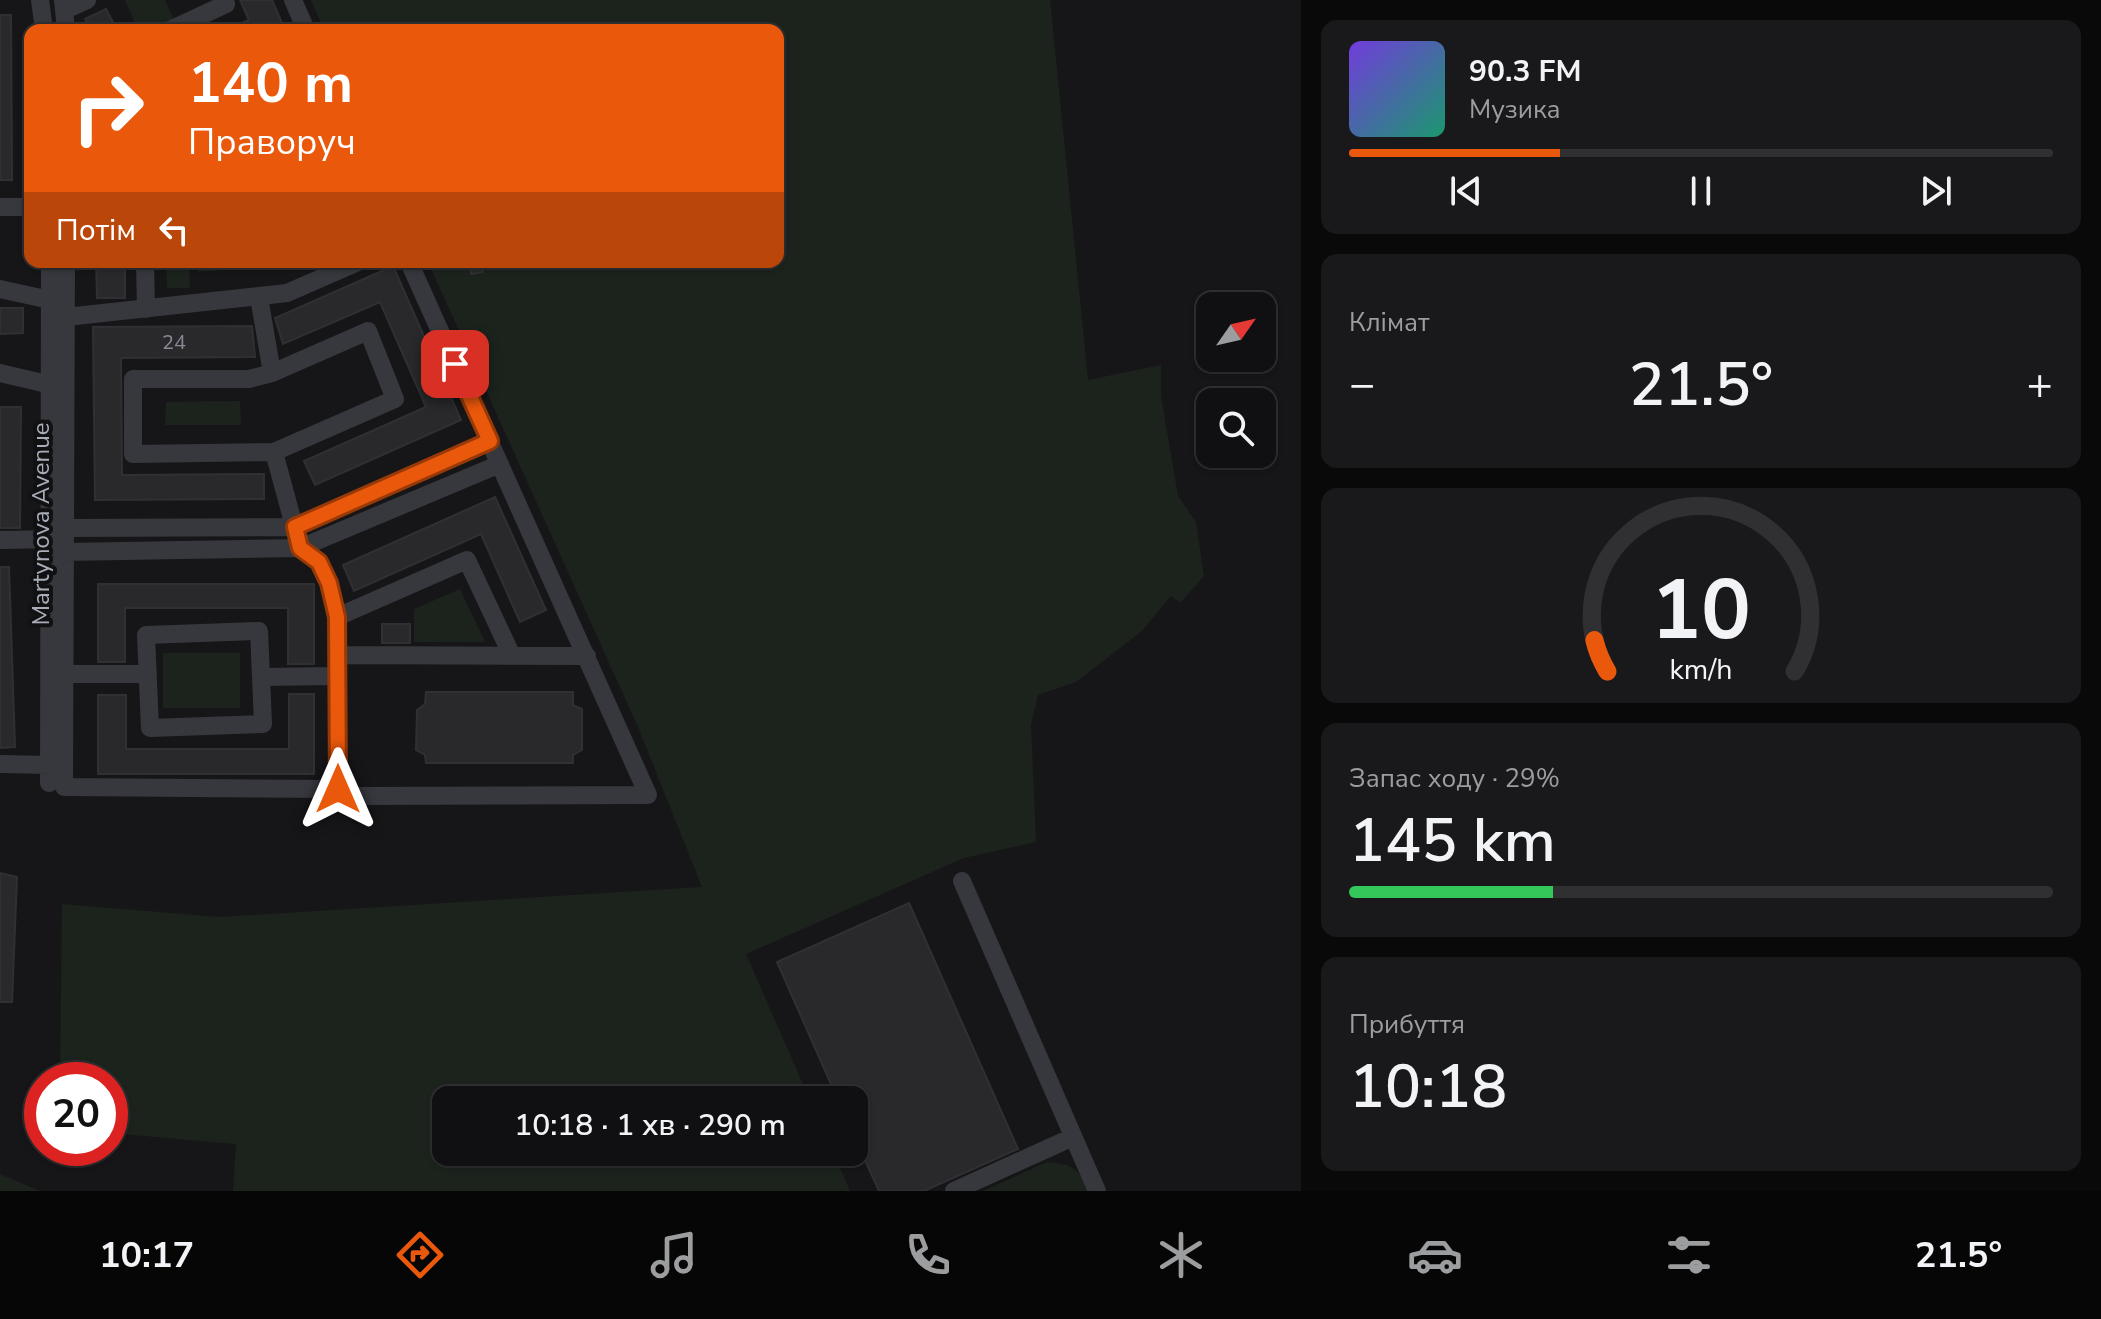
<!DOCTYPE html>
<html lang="uk">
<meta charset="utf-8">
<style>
body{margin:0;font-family:"Nunito Sans",sans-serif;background:#19191b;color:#f1f3f6;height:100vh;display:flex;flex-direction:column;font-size:30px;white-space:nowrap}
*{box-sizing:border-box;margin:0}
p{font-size:26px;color:#9c9d9f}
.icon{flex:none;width:44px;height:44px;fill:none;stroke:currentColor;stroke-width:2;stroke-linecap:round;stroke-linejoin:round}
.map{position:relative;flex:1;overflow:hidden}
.details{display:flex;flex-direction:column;gap:20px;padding:20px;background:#09090a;width:800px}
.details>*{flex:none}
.top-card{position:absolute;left:24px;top:24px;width:760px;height:244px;border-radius:16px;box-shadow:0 2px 6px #0004,0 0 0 2px #303032;background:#ea580c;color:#fff;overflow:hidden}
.needle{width:52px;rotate:56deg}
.tools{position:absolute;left:1196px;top:292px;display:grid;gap:16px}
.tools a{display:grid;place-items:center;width:80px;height:80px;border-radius:16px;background:#101012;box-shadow:0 2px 6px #0004,0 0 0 2px #303032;font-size:40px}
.speed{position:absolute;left:24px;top:1062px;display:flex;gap:16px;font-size:40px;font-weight:700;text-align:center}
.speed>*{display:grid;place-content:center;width:104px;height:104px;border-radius:50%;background:#101012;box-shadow:0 2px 6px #0004,0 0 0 2px #303032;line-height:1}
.speed .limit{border:12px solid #d22;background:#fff;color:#111}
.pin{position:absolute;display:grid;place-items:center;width:68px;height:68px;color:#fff;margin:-34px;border-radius:16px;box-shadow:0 4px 12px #0006}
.me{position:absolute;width:88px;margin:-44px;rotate:0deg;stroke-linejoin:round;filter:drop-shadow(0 0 6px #0008)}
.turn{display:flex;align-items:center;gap:28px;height:168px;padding:0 32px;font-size:36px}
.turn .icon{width:104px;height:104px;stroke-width:2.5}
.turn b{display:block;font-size:56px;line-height:68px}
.then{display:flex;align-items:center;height:76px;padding:0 32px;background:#0003;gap:16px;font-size:30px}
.big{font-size:60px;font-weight:600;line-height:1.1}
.details .widget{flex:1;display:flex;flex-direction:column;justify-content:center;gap:12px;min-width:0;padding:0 28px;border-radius:16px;background:#19191b}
.details .dial{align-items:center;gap:0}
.dial svg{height:208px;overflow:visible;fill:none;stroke:#303032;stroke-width:7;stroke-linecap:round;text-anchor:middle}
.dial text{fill:#f1f3f6;stroke:none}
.song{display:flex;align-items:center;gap:24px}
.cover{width:96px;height:96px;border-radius:12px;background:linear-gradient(135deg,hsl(260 70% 55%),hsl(160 70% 35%))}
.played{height:8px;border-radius:4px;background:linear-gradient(90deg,#ea580c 30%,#303032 30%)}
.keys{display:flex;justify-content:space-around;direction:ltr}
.heat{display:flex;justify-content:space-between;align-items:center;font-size:44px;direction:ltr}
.charge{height:12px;border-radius:6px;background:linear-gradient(90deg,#34c759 29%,#303032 0)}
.trip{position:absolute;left:432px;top:1086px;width:436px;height:80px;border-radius:16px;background:#101012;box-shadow:0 2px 6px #0004,0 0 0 2px #303032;font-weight:600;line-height:80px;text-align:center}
.tabs{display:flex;height:128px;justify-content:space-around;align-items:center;background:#060607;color:#9c9d9f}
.tabs .icon{width:56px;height:56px}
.tabs .on{color:#ea580c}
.tabs b{font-size:36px;color:#f1f3f6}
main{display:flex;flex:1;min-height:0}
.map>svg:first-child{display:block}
.green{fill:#1c231d}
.building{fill:#29292c;stroke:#303034;stroke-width:2}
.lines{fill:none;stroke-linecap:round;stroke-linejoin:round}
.minor{stroke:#37383d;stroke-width:18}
.route-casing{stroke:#983908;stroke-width:20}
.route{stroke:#ea580c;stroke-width:14}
.labels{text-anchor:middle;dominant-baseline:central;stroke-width:8;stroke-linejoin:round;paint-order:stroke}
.number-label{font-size:20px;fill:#888b94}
.street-label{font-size:24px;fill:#a8adb8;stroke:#111113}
</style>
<main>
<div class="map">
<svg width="1301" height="1191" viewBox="0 0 1301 1191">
<rect width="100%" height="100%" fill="#161618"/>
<path class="green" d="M125 0H165L175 22 157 30H138Z
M311 0H1050L1088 380 1161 365V396L1178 496 1196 522 1204 576 1180 603 1171 596 1142 631 1076 682 1038 695 1031 725 1036 842 964 858 746 954 810 1100H446V1152H833L850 1191H233L236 1144 110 1133V1080H60L62 904 220 917 702 887 638 727 428 262H778V30H324Z
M166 262H189L190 288H167Z
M197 262H226V270L198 272Z
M240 401 241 425H165L166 402Z
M460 589 485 642H414V609Z
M163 653H240V708H163Z
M1047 1162C1073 1164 1078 1168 1088 1191H983Z
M0 1174 40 1191H0Z"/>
<path class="building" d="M240 0H272L285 30H226L249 20Z
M106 9 115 26 107 30H90L85 19Z
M0 15H11L12 180H0Z
M96 262H125V298H97Z
M470 262H481L483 272 471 274Z
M393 266 461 420 315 485 304 461 426 407 380 302 283 344 275 318Z
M0 308H23V333L0 334Z
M252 326 255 357 121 358 122 475 264 474V499L95 500 93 327Z
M0 407H21L20 528H0Z
M495 497 546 610 520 622 481 534 354 591 343 565Z
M0 567H9L15 747 0 748Z
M98 584H314V664H288V608H125V662H98Z
M382 624H410V643H382Z
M426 692H573V705L582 709V750L573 755V763H426L425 755 416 750 417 710 425 704Z
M289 694H314V774H98V695H126V749H289Z
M0 873 17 877 12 1002H0Z
M909 903 1018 1149 924 1191H879L854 1136V1100H838L777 962Z"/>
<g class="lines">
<path class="minor" d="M40 0 44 30
M63 0 66 30
M293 0 306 30
M65 10 87 0
M170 30 226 4 225 0
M0 207H30
M66 262 64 787 338 789 356 796 648 795 409 262
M145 262 146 309
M0 289 50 300
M259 297 272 373
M66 317 287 293 358 262
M368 331 395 399 274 452 133 454V379H249L272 373Z
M0 373 60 387
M274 452 300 548 319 562 329 583 337 617 338 789
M65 528 295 527 490 441
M0 540 62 539
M64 552 300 548 500 464
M337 617 467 560 512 656
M259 631 263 724 150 728 146 635Z
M337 655 587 656
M64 674H148
M261 677 337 676
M0 764 49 765
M49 783 50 262
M962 881 1097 1191
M954 1191 1073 1137"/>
</g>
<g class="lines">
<defs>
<path id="route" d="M338 789 337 617 329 583 319 562 300 548 295 527 490 441 455 364"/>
</defs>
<use href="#route" class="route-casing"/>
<use href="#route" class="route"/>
</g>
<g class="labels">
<g class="number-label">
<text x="174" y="342">24</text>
</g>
<g class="street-label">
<text transform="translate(41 524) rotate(-90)">Martynova Avenue</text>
</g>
</g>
</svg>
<div class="tools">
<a><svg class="needle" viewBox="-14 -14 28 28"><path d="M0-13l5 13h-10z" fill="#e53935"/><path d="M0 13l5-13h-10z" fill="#9c9d9f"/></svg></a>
<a><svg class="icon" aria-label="search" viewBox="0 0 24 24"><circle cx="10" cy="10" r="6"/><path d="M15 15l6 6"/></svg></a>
</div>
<div class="speed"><div class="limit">20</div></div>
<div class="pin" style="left:455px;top:364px;background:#d93025"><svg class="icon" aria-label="arrive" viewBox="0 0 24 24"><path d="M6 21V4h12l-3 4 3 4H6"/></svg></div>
<svg class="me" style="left:338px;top:789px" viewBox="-20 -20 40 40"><path d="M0-17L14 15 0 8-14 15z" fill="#ea580c" stroke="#fff" stroke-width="4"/></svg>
<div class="trip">10:18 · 1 хв · 290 m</div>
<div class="top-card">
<div class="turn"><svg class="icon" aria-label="right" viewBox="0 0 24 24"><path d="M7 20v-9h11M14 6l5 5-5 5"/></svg><div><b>140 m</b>Праворуч</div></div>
<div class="then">Потім<svg class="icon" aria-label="left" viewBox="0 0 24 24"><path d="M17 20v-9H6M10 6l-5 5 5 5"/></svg></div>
</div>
</div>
<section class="details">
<div class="widget">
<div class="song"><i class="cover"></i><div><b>90.3 FM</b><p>Музика</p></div></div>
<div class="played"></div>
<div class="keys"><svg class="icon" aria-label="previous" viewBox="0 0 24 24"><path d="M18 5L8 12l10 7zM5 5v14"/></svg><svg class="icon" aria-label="pause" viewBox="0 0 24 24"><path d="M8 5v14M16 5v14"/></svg><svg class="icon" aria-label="next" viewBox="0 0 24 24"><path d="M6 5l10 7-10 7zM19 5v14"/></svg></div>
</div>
<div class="widget"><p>Клімат</p>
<div class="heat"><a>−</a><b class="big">21.5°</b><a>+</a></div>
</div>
<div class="widget dial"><svg viewBox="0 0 100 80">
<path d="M14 69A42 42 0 1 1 86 69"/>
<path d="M14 69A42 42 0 0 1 9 57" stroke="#ea580c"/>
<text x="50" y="56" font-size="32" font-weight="700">10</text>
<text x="50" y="72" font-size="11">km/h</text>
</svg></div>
<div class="widget"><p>Запас ходу · 29%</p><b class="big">145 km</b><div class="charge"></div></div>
<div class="widget"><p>Прибуття</p><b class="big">10:18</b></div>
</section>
</main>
<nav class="tabs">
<b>10:17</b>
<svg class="icon on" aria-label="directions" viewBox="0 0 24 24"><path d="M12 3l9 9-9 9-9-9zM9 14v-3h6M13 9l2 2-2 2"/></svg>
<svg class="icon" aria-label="music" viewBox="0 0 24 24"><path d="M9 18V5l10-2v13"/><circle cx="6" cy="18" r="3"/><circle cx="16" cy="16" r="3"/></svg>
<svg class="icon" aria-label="phone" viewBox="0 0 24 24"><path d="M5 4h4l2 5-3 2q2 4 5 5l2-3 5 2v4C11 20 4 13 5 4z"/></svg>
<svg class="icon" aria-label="climate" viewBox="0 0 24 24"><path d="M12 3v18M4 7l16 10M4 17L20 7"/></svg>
<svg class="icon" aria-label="car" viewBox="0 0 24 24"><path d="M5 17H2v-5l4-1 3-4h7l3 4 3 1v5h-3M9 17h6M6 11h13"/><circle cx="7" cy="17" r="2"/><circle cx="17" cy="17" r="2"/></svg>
<svg class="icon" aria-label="filters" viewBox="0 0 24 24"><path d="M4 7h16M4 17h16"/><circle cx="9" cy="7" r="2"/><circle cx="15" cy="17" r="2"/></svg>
<b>21.5°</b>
</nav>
